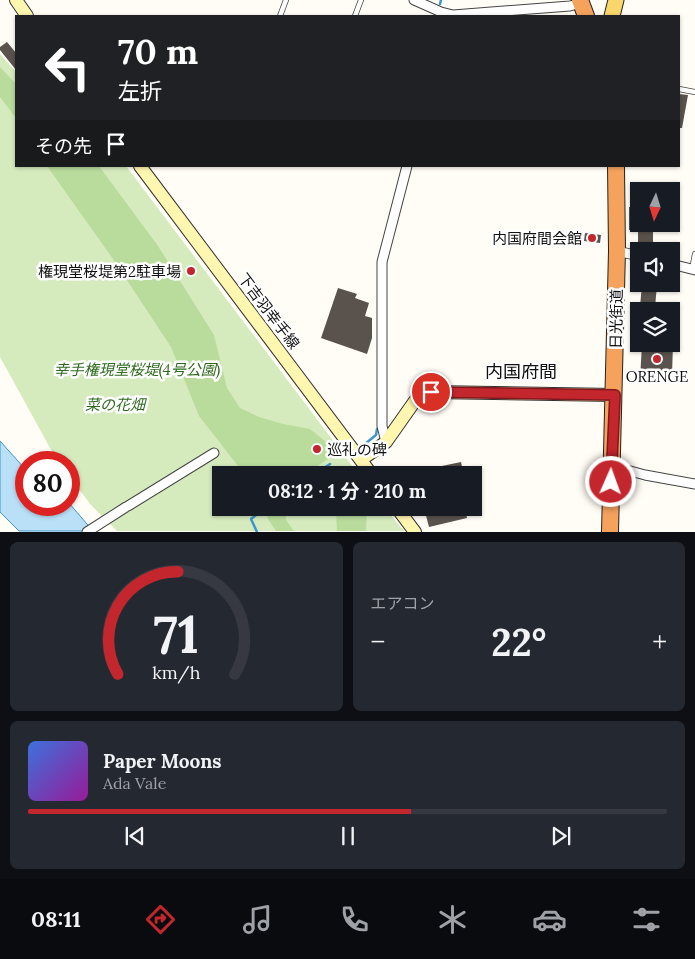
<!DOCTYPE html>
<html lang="ja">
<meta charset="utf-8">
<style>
body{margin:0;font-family:Lora,"Noto Sans JP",serif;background:#242831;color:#f1f3f6;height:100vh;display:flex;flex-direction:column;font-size:19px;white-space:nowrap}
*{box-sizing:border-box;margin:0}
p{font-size:16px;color:#9ea1a6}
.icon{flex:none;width:28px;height:28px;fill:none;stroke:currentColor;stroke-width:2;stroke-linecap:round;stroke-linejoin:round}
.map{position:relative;height:532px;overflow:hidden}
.side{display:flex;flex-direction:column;gap:10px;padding:10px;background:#0d0f14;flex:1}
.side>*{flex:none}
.banner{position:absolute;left:15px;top:15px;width:665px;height:152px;border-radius:0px;box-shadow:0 1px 4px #0004;background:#202124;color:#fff;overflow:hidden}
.needle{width:32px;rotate:184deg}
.buttons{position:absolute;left:630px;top:182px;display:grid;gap:10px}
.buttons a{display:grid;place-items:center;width:50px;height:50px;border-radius:0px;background:#171b24;box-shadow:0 1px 4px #0004;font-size:25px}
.speed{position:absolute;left:15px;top:451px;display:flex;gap:10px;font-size:25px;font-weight:700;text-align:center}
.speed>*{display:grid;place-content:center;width:65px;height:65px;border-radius:50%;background:#171b24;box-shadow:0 1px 4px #0004;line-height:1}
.speed .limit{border:8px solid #d22;background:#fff;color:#111}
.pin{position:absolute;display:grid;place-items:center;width:42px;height:42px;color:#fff;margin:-21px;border:2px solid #fff;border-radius:50%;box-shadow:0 1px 5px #0007}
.me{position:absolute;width:55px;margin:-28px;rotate:2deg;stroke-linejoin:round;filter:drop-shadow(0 0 4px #0008)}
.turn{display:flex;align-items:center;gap:18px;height:105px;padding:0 20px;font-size:22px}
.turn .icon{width:65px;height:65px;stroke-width:2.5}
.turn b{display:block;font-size:35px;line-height:42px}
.then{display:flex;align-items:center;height:48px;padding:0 20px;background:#0003;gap:10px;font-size:19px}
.big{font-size:38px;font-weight:700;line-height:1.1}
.side .widget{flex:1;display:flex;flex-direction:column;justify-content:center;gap:8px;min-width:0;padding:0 18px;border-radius:8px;background:#242831}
.side .dial{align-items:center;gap:0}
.dial svg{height:130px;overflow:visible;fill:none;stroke:#363941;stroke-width:7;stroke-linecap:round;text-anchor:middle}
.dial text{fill:#f1f3f6;stroke:none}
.song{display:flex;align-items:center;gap:15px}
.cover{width:60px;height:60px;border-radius:8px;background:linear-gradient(135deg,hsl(220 70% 55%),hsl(300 70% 35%))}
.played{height:5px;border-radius:2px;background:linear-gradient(90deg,#c4262e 60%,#363941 60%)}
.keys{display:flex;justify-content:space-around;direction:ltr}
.heat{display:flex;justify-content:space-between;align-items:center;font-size:28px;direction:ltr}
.side .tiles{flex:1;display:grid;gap:10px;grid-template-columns:1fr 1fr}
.widget:last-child{grid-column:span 2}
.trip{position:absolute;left:212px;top:466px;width:270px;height:50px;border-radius:0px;background:#171b24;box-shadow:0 1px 4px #0004;font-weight:700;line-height:50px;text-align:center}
.dock{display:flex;height:80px;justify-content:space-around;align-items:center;background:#090b0e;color:#9ea1a6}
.dock .icon{width:35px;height:35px}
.dock .on{color:#c4262e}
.dock b{font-size:22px;color:#f1f3f6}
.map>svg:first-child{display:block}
.green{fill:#d5ebbd}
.forest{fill:#b9dc9c}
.water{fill:#b9e0f7;stroke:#3f96cf}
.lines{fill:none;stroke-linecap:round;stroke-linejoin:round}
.stream{stroke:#3f96cf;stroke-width:2.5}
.building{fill:#5a524d}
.lane-casing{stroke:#444;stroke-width:6}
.street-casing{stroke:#444;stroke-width:11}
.secondary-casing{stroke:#333;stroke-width:14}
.primary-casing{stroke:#222;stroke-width:17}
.highway-casing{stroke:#222;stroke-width:18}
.lane{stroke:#fff;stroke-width:4.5}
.street{stroke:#fff;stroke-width:9}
.secondary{stroke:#fff6b0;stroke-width:12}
.primary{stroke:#f9d66b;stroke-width:15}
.highway{stroke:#f5a25d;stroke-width:16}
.route-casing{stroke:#7f191e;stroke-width:12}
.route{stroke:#c4262e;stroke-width:9}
.poi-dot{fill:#c4262e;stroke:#fff;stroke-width:2}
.labels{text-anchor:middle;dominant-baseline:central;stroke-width:5;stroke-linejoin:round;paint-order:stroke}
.poi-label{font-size:15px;fill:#111;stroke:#fff;text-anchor:end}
.street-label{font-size:15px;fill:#111;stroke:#fff}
.park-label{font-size:15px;font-style:italic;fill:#2f6b1f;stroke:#fff}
.quarter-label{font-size:18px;fill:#111;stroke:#fff}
</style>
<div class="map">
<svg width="695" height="532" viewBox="0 0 695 532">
<rect width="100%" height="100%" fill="#fffdf5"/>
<path class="green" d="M0 54 16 72V166H126L359 475H221V508H385L404 531H117L91 505 69 476V462H59L55 457 0 357Z"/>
<path class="forest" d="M0 67 16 84V118L0 97Z
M47 166H99L158 246 214 335 227 388 240 408 259 417 283 424 310 429 325 441 336 454 303 475H245L199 416 171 347 113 259Z
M274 508H296L286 516V520L294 531H276L268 519 267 514Z
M332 508H367L366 531H337L336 513Z"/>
<path class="water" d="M0 441 26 470V505H69V503L93 531H19L0 512Z"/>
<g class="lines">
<path class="stream" d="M440 4 441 0
M435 16V15
M365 444 376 435 377 429
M313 475 330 464
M257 532 251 519 265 508"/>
</g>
<path class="building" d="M7 42 16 53V70L0 50V47Z
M679 94 688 95 682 128H679Z
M629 207H639V224H653V251H643L638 249V230H629Z
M585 233 601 235 600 243 584 241Z
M642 284H657L655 308 640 307Z
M338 288 357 294 355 298 369 303 365 316 372 318V338L367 354 321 338Z
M642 344H673L672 375H663V380L640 379Z
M461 462 464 475H414L413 472Z
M424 508H465L467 518 429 527Z"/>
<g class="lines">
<defs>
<path id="lane" d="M280 16 286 0
M355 16 361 0
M679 89 695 92
M692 270 695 254"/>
<path id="street" d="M414 0 441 12 453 15 570 6 581 3
M617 251 639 256
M671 264 695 270
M386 442 382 426V262L407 166
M612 466 645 475 695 484
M128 506 214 453
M87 532 126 507"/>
<path id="secondary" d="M16 0 27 16
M140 166 372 475
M361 460 386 442 417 398 431 392 615 395
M397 508 415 532"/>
<path id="primary" d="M612 16 616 0"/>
<path id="highway" d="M580 0 586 16
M610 532 617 251 616 166"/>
</defs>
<use href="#lane" class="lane-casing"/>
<use href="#street" class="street-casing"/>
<use href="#secondary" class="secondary-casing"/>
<use href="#primary" class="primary-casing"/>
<use href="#highway" class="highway-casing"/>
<use href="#lane" class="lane"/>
<use href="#street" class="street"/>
<use href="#secondary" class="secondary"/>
<use href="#primary" class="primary"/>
<use href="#highway" class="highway"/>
</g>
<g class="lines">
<defs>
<path id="route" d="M431 392 615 395 611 482"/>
</defs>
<use href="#route" class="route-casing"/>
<use href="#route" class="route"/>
</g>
<g class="poi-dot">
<circle cx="592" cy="238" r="5"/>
<circle cx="191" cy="271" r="5"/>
<circle cx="657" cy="359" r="5"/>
<circle cx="317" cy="449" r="5"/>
</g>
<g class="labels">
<g class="poi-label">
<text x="582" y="238">内国府間会館</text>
<text x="181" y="271">権現堂桜堤第2駐車場</text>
<text x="657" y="376" text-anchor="middle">ORENGE</text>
<text x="327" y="449" text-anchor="start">巡礼の碑</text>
</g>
<g class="street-label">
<text transform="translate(269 311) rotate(53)">下吉羽幸手線</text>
<text transform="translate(616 319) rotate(-89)">日光街道</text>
</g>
<g class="park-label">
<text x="137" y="369">幸手権現堂桜堤(4号公園)</text>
<text x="115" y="404">菜の花畑</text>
</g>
<g class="quarter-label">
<text x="521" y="371">内国府間</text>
</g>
</g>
</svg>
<div class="buttons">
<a><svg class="needle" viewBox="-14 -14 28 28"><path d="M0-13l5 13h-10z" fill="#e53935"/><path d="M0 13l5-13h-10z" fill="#9ea1a6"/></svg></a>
<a><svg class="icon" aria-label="sound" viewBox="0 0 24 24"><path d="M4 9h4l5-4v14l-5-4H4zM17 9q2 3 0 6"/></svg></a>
<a><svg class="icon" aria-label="layers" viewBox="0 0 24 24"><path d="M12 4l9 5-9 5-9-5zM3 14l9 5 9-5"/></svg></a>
</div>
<div class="speed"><div class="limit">80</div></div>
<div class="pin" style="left:431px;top:392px;background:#d93025"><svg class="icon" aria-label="arrive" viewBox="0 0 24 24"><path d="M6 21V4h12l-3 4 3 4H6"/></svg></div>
<svg class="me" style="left:611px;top:482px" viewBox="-20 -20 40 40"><circle r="17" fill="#c4262e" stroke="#fff" stroke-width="3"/><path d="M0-11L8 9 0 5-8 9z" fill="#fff"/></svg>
<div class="trip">08:12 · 1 分 · 210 m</div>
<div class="banner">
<div class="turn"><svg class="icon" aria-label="left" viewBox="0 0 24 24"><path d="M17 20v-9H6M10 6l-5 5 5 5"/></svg><div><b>70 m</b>左折</div></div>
<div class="then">その先<svg class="icon" aria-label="arrive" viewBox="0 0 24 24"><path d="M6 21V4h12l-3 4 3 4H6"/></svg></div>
</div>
</div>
<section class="side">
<div class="tiles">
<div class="widget dial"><svg viewBox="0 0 100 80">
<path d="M14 69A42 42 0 1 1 86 69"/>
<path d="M14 69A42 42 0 0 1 51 6" stroke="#c4262e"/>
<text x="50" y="56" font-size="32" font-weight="700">71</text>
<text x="50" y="72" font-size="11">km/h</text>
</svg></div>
<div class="widget"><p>エアコン</p>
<div class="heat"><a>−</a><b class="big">22°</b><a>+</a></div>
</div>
<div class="widget">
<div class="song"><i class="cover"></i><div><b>Paper Moons</b><p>Ada Vale</p></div></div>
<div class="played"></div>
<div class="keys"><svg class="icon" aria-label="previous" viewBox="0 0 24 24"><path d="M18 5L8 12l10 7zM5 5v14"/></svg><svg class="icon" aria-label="pause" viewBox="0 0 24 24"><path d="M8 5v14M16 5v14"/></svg><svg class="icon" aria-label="next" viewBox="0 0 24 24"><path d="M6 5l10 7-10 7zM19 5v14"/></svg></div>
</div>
</div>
</section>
<nav class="dock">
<b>08:11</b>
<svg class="icon on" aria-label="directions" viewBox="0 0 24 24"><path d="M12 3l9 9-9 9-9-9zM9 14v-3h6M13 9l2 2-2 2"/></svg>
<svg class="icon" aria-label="music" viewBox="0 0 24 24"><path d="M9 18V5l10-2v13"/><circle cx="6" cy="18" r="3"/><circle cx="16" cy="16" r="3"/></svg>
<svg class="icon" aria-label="phone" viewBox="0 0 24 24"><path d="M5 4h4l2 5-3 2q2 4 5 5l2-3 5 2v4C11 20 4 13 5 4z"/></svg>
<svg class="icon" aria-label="climate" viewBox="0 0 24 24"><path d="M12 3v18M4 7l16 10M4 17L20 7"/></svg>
<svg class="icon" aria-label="car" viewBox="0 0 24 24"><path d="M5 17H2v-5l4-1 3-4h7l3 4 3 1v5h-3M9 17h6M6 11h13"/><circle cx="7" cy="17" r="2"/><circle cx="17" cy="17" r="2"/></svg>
<svg class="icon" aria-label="filters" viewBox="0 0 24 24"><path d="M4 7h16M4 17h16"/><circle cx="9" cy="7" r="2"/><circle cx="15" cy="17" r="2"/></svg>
</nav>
